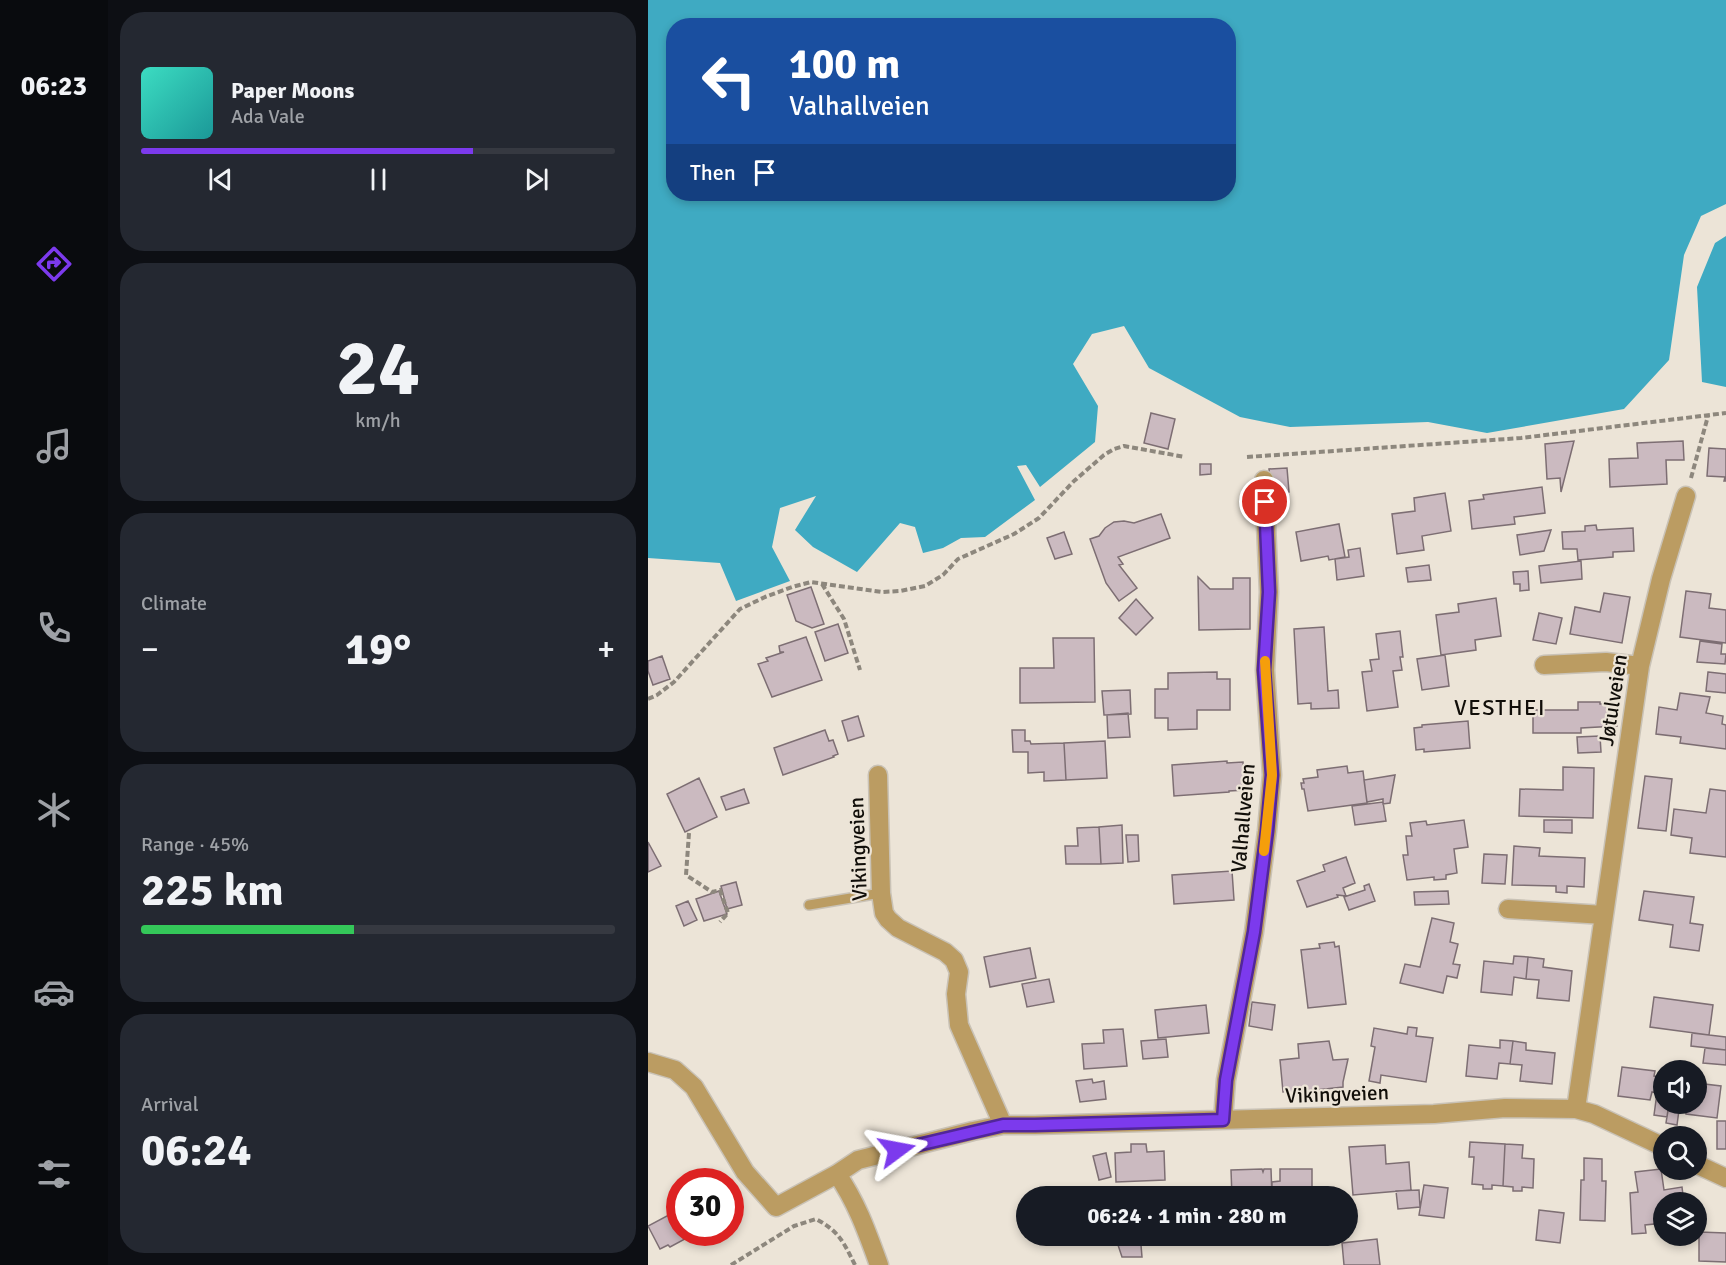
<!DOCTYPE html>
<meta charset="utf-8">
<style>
body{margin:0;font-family:Signika,sans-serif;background:#242831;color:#f1f3f6;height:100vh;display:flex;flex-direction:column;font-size:22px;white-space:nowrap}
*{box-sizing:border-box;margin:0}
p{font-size:20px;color:#9ea1a6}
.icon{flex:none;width:33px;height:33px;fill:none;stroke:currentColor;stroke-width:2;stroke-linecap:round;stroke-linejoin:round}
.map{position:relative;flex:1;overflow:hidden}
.panel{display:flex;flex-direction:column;gap:12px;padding:12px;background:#0d0f14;width:540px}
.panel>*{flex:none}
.hud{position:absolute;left:18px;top:18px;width:570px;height:183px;border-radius:24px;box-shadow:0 3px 9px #0003;background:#1a4fa0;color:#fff;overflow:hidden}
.buttons{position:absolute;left:1005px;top:1060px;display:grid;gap:12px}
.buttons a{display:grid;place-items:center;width:54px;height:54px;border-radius:50%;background:#171b24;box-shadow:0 3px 9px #0003;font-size:30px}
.speed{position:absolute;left:18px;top:1168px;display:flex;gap:12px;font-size:30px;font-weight:700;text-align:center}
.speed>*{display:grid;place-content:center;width:78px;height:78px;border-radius:50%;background:#171b24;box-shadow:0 3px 9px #0003;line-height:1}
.speed .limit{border:9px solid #d22;background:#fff;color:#111}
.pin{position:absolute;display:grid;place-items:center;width:51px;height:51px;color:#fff;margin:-26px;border:3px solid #fff;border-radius:50%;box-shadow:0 2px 6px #0007}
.me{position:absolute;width:66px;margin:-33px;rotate:77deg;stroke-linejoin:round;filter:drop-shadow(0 0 4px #0008)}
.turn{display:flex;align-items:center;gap:21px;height:126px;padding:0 24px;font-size:27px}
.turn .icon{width:78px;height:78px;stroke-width:2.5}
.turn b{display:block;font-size:42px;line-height:51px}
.then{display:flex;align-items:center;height:57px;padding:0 24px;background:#0003;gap:12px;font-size:22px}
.big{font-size:45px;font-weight:700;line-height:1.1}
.panel .card{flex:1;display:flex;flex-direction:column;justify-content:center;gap:9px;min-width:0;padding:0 21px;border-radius:24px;background:#242831}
.panel .dial{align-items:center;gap:0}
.dial b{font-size:78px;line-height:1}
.song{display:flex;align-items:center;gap:18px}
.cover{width:72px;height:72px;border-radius:9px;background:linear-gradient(135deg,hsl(170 70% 55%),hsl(180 70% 35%))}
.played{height:6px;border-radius:3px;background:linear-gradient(90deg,#7c3aed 70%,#363941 70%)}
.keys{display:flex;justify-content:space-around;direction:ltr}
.heat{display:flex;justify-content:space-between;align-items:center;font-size:33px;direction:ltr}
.charge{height:9px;border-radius:4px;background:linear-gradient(90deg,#34c759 45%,#363941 0)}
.trip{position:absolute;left:368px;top:1186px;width:342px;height:60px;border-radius:30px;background:#171b24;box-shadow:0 3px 9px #0003;font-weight:700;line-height:60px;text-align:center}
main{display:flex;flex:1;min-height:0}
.tabs{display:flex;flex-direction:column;width:108px;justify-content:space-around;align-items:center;background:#090b0e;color:#9ea1a6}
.tabs .icon{width:42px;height:42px}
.tabs .on{color:#7c3aed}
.tabs b{font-size:27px;color:#f1f3f6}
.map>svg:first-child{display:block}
.water{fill:#3faac2;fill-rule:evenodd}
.building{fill:#cbbac0;stroke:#7d6e73;stroke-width:1.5}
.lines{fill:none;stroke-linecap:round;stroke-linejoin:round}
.lane-casing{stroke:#c9c2b6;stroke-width:12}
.street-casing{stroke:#c9c2b6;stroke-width:21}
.path{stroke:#8d877d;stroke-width:4;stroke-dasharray:6 3;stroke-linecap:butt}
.lane{stroke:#bb9c62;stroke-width:9}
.street{stroke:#bb9c62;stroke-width:18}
.route-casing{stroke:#51269a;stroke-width:15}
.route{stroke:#7c3aed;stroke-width:10}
.slow{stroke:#f59e0b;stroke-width:10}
.labels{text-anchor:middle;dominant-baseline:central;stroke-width:4.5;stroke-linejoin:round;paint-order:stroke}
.street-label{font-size:21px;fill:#110e09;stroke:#ece4d7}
.neighbourhood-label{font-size:22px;letter-spacing:1.5px;fill:#110e09;stroke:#ece4d7}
</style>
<main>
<nav class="tabs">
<b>06:23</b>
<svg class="icon on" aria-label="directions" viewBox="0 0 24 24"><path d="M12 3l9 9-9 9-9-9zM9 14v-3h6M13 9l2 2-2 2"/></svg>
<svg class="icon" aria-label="music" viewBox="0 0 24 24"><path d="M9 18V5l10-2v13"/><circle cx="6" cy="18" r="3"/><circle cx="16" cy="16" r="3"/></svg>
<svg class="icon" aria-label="phone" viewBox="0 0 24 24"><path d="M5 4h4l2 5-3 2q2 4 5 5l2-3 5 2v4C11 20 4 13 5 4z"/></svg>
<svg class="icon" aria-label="climate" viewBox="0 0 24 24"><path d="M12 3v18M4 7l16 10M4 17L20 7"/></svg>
<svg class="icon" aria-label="car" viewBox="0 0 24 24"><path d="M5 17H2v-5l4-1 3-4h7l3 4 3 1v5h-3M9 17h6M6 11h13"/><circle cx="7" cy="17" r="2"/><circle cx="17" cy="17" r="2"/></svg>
<svg class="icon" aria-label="filters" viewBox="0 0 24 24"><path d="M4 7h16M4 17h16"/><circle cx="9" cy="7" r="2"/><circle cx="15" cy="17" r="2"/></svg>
</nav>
<section class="panel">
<div class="card">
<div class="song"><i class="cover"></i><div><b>Paper Moons</b><p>Ada Vale</p></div></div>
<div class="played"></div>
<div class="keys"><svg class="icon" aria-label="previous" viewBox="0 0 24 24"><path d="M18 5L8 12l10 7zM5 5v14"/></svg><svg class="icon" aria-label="pause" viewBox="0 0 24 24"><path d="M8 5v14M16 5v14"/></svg><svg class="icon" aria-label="next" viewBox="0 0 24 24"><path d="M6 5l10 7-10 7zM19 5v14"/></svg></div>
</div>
<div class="card dial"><b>24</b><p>km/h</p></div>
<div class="card"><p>Climate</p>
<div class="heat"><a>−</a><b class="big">19°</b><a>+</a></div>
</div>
<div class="card"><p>Range · 45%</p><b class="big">225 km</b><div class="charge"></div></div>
<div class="card"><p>Arrival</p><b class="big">06:24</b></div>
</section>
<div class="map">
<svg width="1078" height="1265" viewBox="0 0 1078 1265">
<rect width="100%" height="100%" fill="#ece4d7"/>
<path class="water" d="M0 0H1078V204L1053 216 1036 255 1021 360 976 409 839 433 780 422 642 427 592 417 501 368 476 326 444 334 425 364 450 406 447 442 392 487 378 465 369 466 387 500 337 537 313 538 295 548 275 553 267 527 252 523 209 572 165 547 147 530 168 496 132 508 124 547 142 581 88 601 72 563 0 558ZM26 26H580V194H26Z
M1078 236V387L1054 382 1049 287 1067 243Z"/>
<path class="building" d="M503 413 527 419 520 449 496 443Z
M926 441 913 492 912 478 899 479 897 444Z
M1035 441 1036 460H1018L1019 484 962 487 961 459 990 458 989 443Z
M1061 448 1078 449V481H1076L1077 477 1059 476Z
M552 464H563V474L552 475Z
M639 468 641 492 623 493 621 469Z
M894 487 897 513 866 517 867 524 824 529 821 501 836 499 835 495Z
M797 493 803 531 774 536 776 550 749 554 744 514 767 511 766 498Z
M513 514 522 538 470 557 475 564 471 565 489 588 471 601 458 583 442 539 451 536 457 528 466 522 476 521 486 523Z
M691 524 697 557 681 560 680 556 653 561 648 532Z
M948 525 949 530 985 528 986 551 965 552V557L930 560 929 549H915L914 532 937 531V526Z
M903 530 896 551 872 555 869 535Z
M416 532 424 554 407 559 399 538Z
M712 548 716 576 689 580 687 559 701 557 700 550Z
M933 561 934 579 893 583 891 566Z
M781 565 783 580 760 582 758 568Z
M880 571 881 590 872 591V584H866L865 572Z
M550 577 562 589H585V578H602V629L551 630Z
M163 587 176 624 164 628 148 621 139 595Z
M1038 591 1063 594 1061 608 1078 610V643L1032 637Z
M956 593 982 597 974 643 922 634 927 607 952 612Z
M848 598 853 636 827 640 828 650 793 655 788 615 811 612 810 604Z
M488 599 505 618 488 635 471 618Z
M891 613 914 618 908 644 885 640Z
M190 624 200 653 177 661 167 632Z
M676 627 680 691 690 690 691 708 663 709V703L650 704 646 629Z
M752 631 755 657H752L754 670 745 671 750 707 719 711 714 672 724 671 722 660 731 659 728 634Z
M158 637 174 680 124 697 110 664 120 661 118 658 136 652H132L131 646Z
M405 638H446L447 702 372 703V668H406Z
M1052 641 1074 644 1073 654H1078L1077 664 1049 662Z
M797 655 801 686 774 690 769 659Z
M14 656 22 679 5 685 0 671V661Z
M569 672V679H582V710H549V729L520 730V718H507V689H520V673Z
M1060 672 1078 674V693L1058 691Z
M482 690 483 714 456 715 454 691Z
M1032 693 1062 697 1058 713 1075 716 1074 724 1078 725V749L1032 743 1033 737 1008 734 1011 707 1029 710Z
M930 702H952V704H969V726L933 728V733H885V710H930Z
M480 713 482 737 460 738 459 715Z
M210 716 216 736 200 741 194 721Z
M820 721 822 748 776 752V749L768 750 766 728 774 727V725Z
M177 730 181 741 185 740 190 754 185 756 186 757 135 775 126 748Z
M364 730H377V741H382L383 744 416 743 418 780 396 781V772L380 773V752H365Z
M952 736 953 752 930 753 929 737Z
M457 741 459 778 418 780 416 743Z
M579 761V763L595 762 597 790 581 791V792L526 796 524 765Z
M699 766 700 773 715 771 719 803 660 811 656 789H654L653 783H656L655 779 670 777 669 770Z
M915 767 946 768 945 818 871 816 872 789 915 790Z
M747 775 742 803 735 804V799L719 802 716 780Z
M997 776 1024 779 1018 831 990 828Z
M51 778 69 817 37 832 19 794Z
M96 789 101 803 78 810 73 797Z
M1062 789 1078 791V857L1042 853 1044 838 1023 835 1026 809 1058 813Z
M735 802 738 821 707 825 704 806Z
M816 820 820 847 806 849 809 873 798 875V879L786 880V877L759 880 755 855H760L758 836H764L762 823 778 821 779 825Z
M896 820H924V833L896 832Z
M474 825 475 863 453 864 451 827Z
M451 827 453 864H418L417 846H430L429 828Z
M478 835H490L491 861 480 862Z
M0 842 13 866 0 872Z
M866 846 892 848 891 856 937 858 936 887 919 886V893L908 892V886L864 885Z
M836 854 859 855 857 884 834 883Z
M698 857 707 883 695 888 698 896 689 895 690 897 659 907 649 881 677 871 675 865Z
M584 871 586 900 526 904 524 875Z
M88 882 94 905 79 909 73 886Z
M721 884 727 901 701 910 696 897 717 890 716 886Z
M71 891 79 914 56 921 48 899Z
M800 891 801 904 767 905 766 892Z
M996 891 1046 897 1042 923 1055 925 1051 951 1022 947 1025 925 991 920Z
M40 901 49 920 36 926 28 906Z
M784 918 806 923 802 942 810 944 805 964 812 965 809 978 799 976 795 993 752 983 757 964 772 967Z
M686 942 687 947 691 946 698 1004 660 1008 653 950 672 948 671 944Z
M382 948 388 978 342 987 336 957Z
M866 956 880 957 878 979 866 977 864 995 833 992 836 961 865 964Z
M880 957 896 959 895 967 924 971 921 1001 889 998 891 980 878 979Z
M401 979 406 1002 379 1007 374 984Z
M1006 997 1065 1005 1061 1035 1002 1027Z
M604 1002 627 1005 624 1030 601 1026Z
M558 1005 561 1033 510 1038 507 1010Z
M760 1027 769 1028 768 1036 785 1038 778 1082 733 1075 732 1083 721 1081 727 1047 723 1046 726 1028 759 1034Z
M475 1029 479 1066 436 1069 434 1044 456 1043 455 1030Z
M1044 1033 1078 1037V1050L1043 1046Z
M518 1039 520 1057 495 1059 493 1041Z
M852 1040 865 1041 862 1064 851 1063 849 1079 818 1076 821 1045 852 1048Z
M681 1041 685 1060 700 1059 695 1082V1087L641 1093V1091L635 1092 632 1060 651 1058 650 1044Z
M865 1041 878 1043V1050L907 1053 904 1084 872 1081 874 1065 862 1064Z
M1057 1048 1078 1050V1065L1055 1063Z
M974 1067 1007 1071 1006 1076 1016 1077V1104H1021L1019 1117 1006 1115 1009 1093 1004 1092 1002 1100 970 1096Z
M444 1079 445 1083 456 1081 458 1099 432 1102 428 1081Z
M1048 1083 1073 1086 1069 1118 1038 1114V1111L1031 1110 1029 1125 1018 1123 1021 1104H1048Z
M1069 1121H1078V1149H1069Z
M822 1142 857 1144 855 1186 844 1185V1189H835V1185L824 1184 826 1157H821Z
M483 1144H498L499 1152 516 1151 517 1180 468 1182 467 1153 483 1152Z
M857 1144 875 1145 874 1158 886 1159 885 1188 874 1187V1191H865V1187L855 1186Z
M737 1145 738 1164 761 1162 763 1190 705 1195 701 1147Z
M458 1153 463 1177 451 1180 445 1156Z
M936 1158 954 1159V1181H958L957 1221 932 1220 933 1180H936Z
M614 1169 615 1172 616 1169H623L624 1197H584L583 1170Z
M632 1169H664V1197H624V1182L632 1181Z
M1013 1169 1016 1190 1034 1187 1036 1203H1016V1223L997 1225 998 1233 984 1234 982 1193 990 1192 987 1172Z
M776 1185 800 1188 796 1218 771 1215Z
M771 1190 772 1207 750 1209 748 1191Z
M32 1209V1223H30L32 1233H35L37 1239 22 1247 20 1245 12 1249 0 1226Z
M891 1210 916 1213 912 1243 888 1240Z
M1051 1232 1078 1233V1262L1051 1261Z
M483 1236H543V1239H532V1242L493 1245 494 1257H474L470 1245 483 1244Z
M729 1239 732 1265H696L694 1243Z"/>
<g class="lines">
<defs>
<path id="lane" d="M161 905 233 893"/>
<path id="street" d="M896 665 958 662 992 666
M230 775 233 893 236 913 240 919 250 928 297 952 306 960 311 972 308 994 311 1025 355 1125
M860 909 956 915
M0 1062 27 1070 46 1087 97 1172 128 1207 189 1174 210 1160 325 1131 355 1125H387L786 1114 857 1108 928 1109 946 1114 1016 1147
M928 1109 992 666 1013 579 1038 496
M575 1120 578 1080 606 932 619 831 624 775 617 670 621 592 616 480
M1048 1164 1078 1178
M189 1174C209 1203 219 1232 231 1265"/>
</defs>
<use href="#lane" class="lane-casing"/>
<use href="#street" class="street-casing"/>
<path class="path" d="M599 457 873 438 1078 413
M1043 478 1060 416
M174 584 196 619 212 670
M0 699 9 695 26 682 92 609 117 597 144 587 163 582 234 592 252 591 277 586 295 575 310 559 366 534 391 518 426 481 456 455 466 449 476 446 537 457
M41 833 38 875 64 892 72 890 80 913 72 922
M83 1265 146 1226 168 1219C191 1231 196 1243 207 1265"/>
<use href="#lane" class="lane"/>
<use href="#street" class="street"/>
</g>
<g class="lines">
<defs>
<path id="route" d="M249 1150 355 1125H387L575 1120 578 1080 606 932 619 831 624 775 616 670 621 592 617 502"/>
</defs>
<use href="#route" class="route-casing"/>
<use href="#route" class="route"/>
<path class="slow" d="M616 851 624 775 617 661"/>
</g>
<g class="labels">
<g class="street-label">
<text transform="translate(965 700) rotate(-81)">Jøtulveien</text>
<text transform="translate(595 818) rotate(-85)">Valhallveien</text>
<text transform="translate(210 849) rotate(-92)">Vikingveien</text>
<text transform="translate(689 1094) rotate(-2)">Vikingveien</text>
</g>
<g class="neighbourhood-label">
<text x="852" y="707">VESTHEI</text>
</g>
</g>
</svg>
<div class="buttons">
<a><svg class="icon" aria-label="sound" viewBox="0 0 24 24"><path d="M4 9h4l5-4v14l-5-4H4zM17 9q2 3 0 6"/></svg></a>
<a><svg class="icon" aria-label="search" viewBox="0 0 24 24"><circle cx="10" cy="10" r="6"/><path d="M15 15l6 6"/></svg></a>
<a><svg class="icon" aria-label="layers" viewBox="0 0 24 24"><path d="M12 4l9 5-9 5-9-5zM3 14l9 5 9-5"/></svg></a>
</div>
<div class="speed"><div class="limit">30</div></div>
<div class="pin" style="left:617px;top:502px;background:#d93025"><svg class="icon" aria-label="arrive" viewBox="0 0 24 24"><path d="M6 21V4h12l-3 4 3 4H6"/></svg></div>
<svg class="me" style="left:249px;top:1150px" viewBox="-20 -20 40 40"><path d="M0-17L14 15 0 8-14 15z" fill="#7c3aed" stroke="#fff" stroke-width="4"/></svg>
<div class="trip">06:24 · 1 min · 280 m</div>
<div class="hud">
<div class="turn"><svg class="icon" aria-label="left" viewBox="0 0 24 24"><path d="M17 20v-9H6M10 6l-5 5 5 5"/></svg><div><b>100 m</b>Valhallveien</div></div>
<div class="then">Then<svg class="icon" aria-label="arrive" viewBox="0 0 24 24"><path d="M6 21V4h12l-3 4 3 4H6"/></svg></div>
</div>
</div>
</main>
